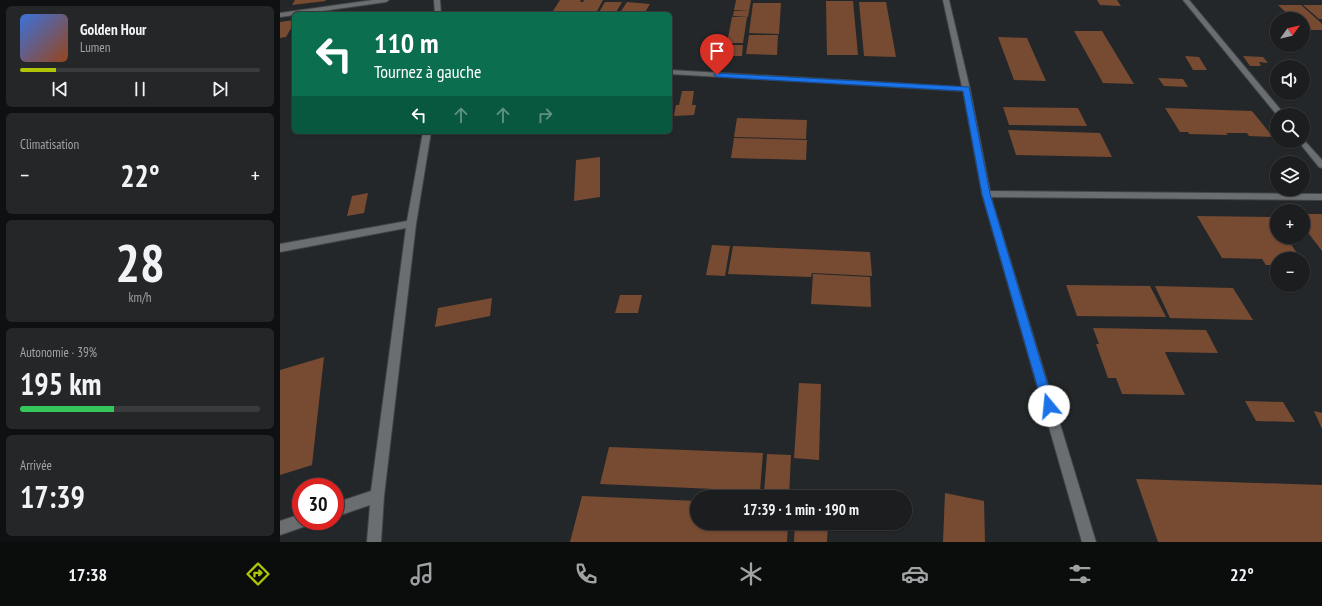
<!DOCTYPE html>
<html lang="fr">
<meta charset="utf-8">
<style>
body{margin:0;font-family:"PT Sans Narrow",sans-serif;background:#242628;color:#f1f3f6;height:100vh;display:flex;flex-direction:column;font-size:15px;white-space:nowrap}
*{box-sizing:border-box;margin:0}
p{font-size:13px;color:#a0a2a4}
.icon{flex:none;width:22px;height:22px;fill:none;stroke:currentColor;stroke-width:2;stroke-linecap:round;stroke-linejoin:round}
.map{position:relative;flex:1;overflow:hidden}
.panel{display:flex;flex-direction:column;gap:6px;padding:6px;background:#0f1011;width:280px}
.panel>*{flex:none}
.top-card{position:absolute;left:12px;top:12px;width:380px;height:122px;border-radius:6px;box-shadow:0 1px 3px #0004,0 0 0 1px #393b3d;background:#0b6e4f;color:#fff;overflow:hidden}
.needle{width:26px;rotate:56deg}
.controls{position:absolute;left:990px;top:12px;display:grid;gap:8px}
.controls a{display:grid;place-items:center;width:40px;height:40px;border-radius:50%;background:#1b1d1f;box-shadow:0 1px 3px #0004,0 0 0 1px #393b3d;font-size:20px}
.speed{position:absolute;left:12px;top:478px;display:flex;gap:8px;font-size:20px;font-weight:700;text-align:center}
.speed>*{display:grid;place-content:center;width:52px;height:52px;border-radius:50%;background:#1b1d1f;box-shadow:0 1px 3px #0004,0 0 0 1px #393b3d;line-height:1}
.speed .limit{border:6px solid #d22;background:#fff;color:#111}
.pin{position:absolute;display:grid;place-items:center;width:34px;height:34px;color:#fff;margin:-41px -17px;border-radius:50% 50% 50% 0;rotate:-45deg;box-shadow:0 0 4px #0007}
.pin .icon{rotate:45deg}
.me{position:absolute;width:44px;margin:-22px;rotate:343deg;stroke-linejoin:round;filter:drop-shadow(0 0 3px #0008)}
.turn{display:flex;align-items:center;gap:14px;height:84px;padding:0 16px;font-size:18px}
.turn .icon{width:52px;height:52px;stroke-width:2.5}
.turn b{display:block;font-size:28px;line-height:34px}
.lanes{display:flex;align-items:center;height:38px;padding:0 16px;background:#0003;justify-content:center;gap:20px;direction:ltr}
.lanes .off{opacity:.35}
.big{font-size:30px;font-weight:700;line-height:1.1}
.panel .widget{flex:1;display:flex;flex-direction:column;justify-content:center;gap:6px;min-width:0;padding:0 14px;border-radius:6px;background:#242628}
.panel .dial{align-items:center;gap:0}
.dial b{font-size:52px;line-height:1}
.song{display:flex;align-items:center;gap:12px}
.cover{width:48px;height:48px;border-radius:6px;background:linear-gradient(135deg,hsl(220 70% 55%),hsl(20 70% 35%))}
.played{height:4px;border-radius:2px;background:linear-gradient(90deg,#afc505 15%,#393b3d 15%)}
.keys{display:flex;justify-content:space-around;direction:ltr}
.heat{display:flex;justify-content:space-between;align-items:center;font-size:22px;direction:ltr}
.charge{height:6px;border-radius:3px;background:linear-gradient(90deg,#34c759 39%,#393b3d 0)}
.trip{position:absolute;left:410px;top:490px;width:222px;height:40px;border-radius:20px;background:#1b1d1f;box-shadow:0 1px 3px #0004,0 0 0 1px #393b3d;font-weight:700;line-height:40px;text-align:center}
.dock{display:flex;height:64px;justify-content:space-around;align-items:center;background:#0b0c0c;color:#a0a2a4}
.dock .icon{width:28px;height:28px}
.dock .on{color:#afc505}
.dock b{font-size:18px;color:#f1f3f6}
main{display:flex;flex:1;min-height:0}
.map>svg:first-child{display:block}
.building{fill:#774a32}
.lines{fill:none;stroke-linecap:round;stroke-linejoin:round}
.minor-casing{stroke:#414446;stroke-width:2}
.minor{fill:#6a6e71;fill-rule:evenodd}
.route{fill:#1a73e8;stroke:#114b97}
</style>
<main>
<section class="panel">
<div class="widget">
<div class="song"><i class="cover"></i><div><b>Golden Hour</b><p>Lumen</p></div></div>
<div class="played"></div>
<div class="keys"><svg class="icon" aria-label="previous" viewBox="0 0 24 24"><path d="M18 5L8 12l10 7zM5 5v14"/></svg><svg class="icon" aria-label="pause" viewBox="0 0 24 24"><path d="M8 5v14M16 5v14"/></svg><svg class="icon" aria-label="next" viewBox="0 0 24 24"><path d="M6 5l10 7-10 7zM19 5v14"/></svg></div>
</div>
<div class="widget"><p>Climatisation</p>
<div class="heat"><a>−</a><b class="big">22°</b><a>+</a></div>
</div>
<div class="widget dial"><b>28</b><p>km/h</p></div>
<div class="widget"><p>Autonomie · 39%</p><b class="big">195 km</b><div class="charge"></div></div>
<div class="widget"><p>Arrivée</p><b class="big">17:39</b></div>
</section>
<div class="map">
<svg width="1042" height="542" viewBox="0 0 1042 542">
<rect width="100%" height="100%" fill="#242729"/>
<path class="building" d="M15 0H45L46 1 12 5Z
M280 0H301L300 2H303L304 0H323L316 13 313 14H295L296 13H295L294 14H271Z
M456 0H471L469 11 454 10Z
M817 0H837L841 6 820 5Z
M546 1H573L578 55H547Z
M325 2H342L335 14H318Z
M347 2 370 4 364 14H339Z
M579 2H606L616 57 584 56Z
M473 3H501L499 34 469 33Z
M998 5H1021L1039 21 1042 24V30H1024L1023 19H1013Z
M1023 5H1042V19H1039Z
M454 11H469L468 17 453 16Z
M452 17H467L463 43H447Z
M14 20V23L6 37 0 38V22Z
M794 31H822L854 84 823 83Z
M469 35H498L497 55 466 54Z
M718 37 747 38 766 81 734 80Z
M448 45H463L462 56H445Z
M905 56 919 57 927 70H913Z
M963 56 983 57 988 63 979 62 981 66H970Z
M878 78 903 79 908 87 884 86Z
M402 91H414L412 105H416L414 115 394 116 396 105H399Z
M723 107 798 108 807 126 729 125Z
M885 108 972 111 993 137 969 136 967 133H946L948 135 909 134 908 132H900Z
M457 118 527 120 526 139 454 137Z
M728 130 820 133 832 157 736 155Z
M454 138 527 140 526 160 451 158Z
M320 157V197L294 201 296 160Z
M88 193 84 213 67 216 72 196Z
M1023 214H1042V251L1023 226Z
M917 216 992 217 997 225V237H1006L1021 259H997V265H986L982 259 942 258Z
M432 245 450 246 445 276 426 275Z
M453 246 590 252 592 276 532 273 531 277 448 274Z
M533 274 590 277 591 307 531 304Z
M786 285 870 286 886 317 797 316Z
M875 286 953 288 973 320 890 318Z
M340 295H362L358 313H335Z
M212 298 210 316 155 327 158 308Z
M813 328 926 330 938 353 885 352 905 395 842 394 836 378H828L816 344H819Z
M44 357 32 465 0 475V370Z
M519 383 541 384 539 460 514 458Z
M965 401 1003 402 1015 422 976 421Z
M1034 411 1042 413V429Z
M329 447 483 453 480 491 320 484Z
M487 454 511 455 509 497H463V492L484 493Z
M856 479 1042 485V542H878Z
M516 491 548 493V497H516Z
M665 493 704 501 705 542H663Z
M302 496 417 501V523H508L507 542H290Z
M515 523H548L547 542H514Z"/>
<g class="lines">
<defs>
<path id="minor" d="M93 0H109L106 2 0 17V13Z
M154 0H160L161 14H155Z
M663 0H669L690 89 710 191 1042 194V200L711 197 816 542H802L702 194 683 91 390 74V70L682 87Z
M903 0H909L1005 115H997Z
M143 132H151L136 224 104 496 101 542H87L90 505 55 517V503L91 491 126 228 0 252V244L127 221Z
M1023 139 1042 160V168L1039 167 1018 141H1023Z
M21 514V521H28L26 526 0 535V521Z"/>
</defs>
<use href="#minor" class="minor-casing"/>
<use href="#minor" class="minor"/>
</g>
<path class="route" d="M435 73 689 87 710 194 774 406 773 409 769 411 765 409 763 406 702 194 683 91 437 77 434 75Z"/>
</svg>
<div class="controls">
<a><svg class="needle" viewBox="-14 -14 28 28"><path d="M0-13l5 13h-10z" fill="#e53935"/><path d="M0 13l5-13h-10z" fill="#a0a2a4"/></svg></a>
<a><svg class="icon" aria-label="sound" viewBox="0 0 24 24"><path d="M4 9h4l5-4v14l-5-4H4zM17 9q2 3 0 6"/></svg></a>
<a><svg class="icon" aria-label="search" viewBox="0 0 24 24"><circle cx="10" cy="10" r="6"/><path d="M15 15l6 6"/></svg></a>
<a><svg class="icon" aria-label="layers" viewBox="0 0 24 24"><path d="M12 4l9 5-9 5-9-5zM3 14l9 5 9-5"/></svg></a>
<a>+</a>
<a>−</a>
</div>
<div class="speed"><div class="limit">30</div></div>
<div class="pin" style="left:437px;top:75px;background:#d93025"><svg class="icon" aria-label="arrive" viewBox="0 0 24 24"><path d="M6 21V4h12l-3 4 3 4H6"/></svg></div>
<svg class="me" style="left:769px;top:406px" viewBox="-20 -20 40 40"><circle r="19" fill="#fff"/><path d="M0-13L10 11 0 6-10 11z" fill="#1a73e8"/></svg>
<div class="trip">17:39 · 1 min · 190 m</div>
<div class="top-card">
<div class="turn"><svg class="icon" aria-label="left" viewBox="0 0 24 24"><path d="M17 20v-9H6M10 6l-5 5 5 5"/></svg><div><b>110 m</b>Tournez à gauche</div></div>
<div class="lanes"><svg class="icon" aria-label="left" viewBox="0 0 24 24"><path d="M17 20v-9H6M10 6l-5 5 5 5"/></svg><svg class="icon off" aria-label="ahead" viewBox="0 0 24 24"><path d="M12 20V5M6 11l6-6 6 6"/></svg><svg class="icon off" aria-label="ahead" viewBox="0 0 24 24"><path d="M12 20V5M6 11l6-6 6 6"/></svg><svg class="icon off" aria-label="right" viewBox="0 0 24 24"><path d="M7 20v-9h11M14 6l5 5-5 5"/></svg></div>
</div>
</div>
</main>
<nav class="dock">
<b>17:38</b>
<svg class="icon on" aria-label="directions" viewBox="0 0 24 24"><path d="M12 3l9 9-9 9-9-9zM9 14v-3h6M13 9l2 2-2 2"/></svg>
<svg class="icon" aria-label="music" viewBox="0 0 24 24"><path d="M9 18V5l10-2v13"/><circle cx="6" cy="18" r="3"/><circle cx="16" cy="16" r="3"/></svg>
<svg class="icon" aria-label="phone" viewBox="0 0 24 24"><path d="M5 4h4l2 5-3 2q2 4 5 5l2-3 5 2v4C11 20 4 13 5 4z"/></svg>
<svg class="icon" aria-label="climate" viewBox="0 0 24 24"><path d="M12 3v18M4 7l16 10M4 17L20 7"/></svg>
<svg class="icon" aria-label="car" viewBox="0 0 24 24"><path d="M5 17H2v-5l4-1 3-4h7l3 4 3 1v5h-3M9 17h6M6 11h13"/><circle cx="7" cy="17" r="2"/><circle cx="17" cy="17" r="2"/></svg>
<svg class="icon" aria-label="filters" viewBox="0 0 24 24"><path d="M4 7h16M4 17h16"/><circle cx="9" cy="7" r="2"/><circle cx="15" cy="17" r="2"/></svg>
<b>22°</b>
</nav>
